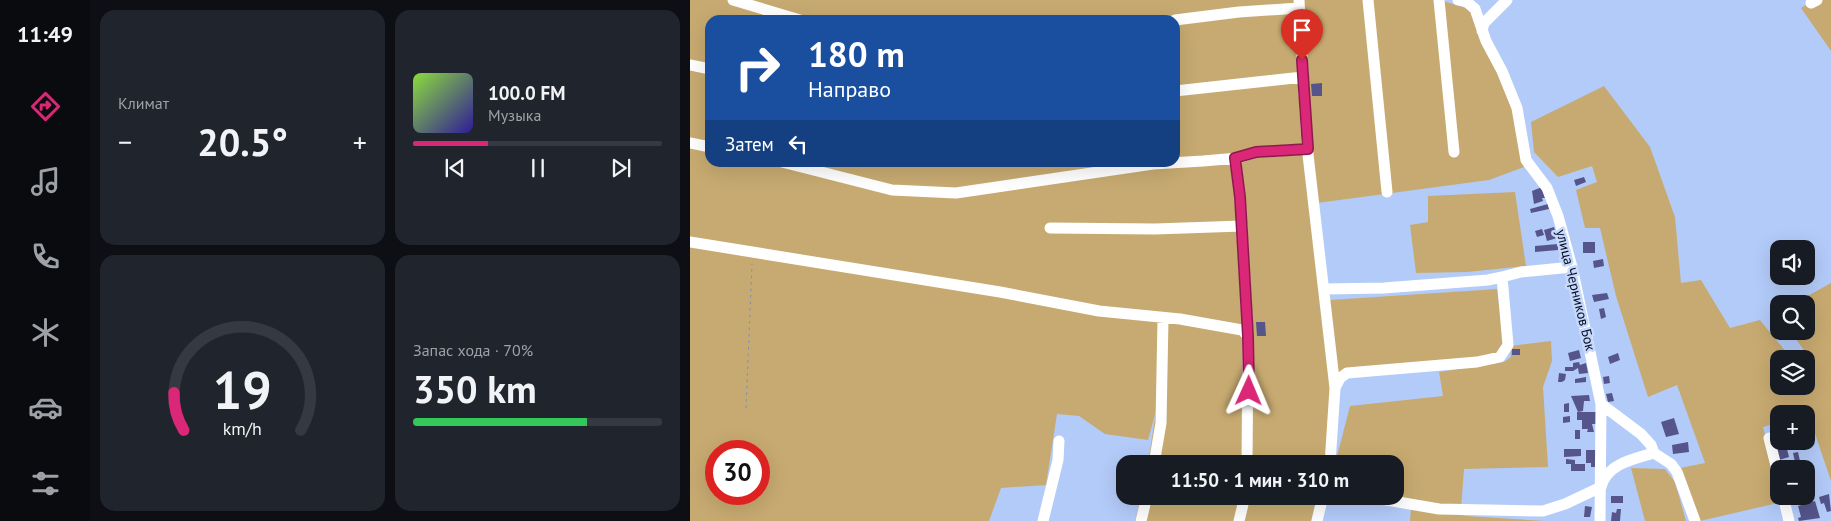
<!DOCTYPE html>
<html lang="ru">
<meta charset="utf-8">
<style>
body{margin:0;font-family:"PT Sans",sans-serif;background:#20242c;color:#f1f3f6;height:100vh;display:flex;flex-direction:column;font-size:19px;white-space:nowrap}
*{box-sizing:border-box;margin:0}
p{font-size:16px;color:#9ea1a6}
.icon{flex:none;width:28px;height:28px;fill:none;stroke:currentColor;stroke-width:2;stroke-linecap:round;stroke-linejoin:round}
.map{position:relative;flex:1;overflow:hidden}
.drawer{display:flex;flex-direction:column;gap:10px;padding:10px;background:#0d0f14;width:600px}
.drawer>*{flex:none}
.guide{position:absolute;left:15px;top:15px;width:475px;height:152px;border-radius:15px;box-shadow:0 5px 20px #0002;background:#1a4fa0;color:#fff;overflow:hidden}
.tools{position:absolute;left:1080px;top:240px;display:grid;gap:10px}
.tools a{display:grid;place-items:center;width:45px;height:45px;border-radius:10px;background:#171b24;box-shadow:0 5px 20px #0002;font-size:25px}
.speed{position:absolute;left:15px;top:440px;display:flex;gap:10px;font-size:25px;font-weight:700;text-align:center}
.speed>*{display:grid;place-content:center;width:65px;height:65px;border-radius:50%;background:#171b24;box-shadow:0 5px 20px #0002;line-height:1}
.speed .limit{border:8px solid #d22;background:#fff;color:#111}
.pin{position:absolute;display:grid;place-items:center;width:42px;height:42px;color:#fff;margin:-51px -21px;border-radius:50% 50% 50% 0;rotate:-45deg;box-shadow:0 0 5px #0007}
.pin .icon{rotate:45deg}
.me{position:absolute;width:55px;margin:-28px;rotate:1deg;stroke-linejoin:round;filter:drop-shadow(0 0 4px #0008)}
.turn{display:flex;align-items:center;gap:18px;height:105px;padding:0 20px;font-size:22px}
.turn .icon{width:65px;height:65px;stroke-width:2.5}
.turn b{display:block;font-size:35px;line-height:42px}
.then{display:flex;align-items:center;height:48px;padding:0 20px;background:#0003;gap:10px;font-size:19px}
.big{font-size:38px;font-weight:600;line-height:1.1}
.drawer .card{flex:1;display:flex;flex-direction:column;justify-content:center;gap:8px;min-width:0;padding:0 18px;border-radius:15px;background:#20242c}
.drawer .dial{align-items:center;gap:0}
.dial svg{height:130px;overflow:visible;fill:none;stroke:#363941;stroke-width:7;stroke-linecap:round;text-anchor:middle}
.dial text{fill:#f1f3f6;stroke:none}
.song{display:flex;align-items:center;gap:15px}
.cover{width:60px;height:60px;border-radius:8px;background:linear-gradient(135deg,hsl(90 70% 55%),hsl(250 70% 35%))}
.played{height:5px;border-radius:2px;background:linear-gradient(90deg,#db2777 30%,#363941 30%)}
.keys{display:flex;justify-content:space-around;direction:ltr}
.heat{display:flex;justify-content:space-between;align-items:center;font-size:28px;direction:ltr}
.charge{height:8px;border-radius:4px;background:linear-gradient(90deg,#34c759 70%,#363941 0)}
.drawer .tiles{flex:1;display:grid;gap:10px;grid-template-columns:repeat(2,1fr)}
.trip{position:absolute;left:426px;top:455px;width:288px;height:50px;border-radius:15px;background:#171b24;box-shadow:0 5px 20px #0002;font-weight:600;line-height:50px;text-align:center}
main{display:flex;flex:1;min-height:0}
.tab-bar{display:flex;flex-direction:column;width:90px;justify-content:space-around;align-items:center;background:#090b0e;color:#9ea1a6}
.tab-bar .icon{width:35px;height:35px}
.tab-bar .on{color:#db2777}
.tab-bar b{font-size:22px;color:#f1f3f6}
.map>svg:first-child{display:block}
.green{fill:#c7aa71;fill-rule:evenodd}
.building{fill:#55548b}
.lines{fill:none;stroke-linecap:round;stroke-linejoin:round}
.path{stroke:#7c8fb5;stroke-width:1;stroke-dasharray:2.5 4;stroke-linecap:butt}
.minor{stroke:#fff;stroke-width:11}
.route-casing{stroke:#8e194d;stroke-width:12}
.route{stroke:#db2777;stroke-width:9}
.labels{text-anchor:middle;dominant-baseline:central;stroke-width:5;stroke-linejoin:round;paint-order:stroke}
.street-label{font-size:14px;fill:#050e22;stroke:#c6d8fb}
</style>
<main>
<nav class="tab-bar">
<b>11:49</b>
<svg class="icon on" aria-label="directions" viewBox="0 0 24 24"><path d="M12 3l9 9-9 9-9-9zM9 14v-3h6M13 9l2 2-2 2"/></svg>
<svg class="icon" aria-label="music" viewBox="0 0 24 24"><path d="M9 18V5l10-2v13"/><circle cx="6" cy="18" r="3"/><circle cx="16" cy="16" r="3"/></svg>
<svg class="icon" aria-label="phone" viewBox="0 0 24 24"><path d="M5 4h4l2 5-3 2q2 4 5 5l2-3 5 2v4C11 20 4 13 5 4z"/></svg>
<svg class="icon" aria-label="climate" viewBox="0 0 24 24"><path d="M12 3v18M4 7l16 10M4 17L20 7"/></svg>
<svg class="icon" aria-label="car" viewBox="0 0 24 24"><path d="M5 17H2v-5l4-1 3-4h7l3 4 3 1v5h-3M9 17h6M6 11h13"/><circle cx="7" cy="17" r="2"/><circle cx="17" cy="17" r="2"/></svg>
<svg class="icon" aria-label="filters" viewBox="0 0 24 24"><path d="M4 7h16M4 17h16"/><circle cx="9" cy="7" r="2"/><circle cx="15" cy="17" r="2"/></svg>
</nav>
<section class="drawer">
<div class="tiles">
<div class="card"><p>Климат</p>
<div class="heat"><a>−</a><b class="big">20.5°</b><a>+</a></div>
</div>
<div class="card">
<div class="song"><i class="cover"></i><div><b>100.0 FM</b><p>Музыка</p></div></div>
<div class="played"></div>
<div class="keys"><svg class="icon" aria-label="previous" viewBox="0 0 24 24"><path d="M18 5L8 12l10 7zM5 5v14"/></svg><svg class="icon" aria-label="pause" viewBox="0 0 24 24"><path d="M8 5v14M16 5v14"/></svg><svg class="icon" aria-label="next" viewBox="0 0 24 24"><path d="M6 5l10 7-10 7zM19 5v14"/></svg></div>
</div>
<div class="card dial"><svg viewBox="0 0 100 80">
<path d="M14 69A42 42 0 1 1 86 69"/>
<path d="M14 69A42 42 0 0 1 8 46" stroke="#db2777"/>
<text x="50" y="56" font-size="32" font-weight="700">19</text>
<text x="50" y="72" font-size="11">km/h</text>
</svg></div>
<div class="card"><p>Запас хода · 70%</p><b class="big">350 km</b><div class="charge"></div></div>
</div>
</section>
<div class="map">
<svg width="1141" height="521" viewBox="0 0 1141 521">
<rect width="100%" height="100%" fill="#b3cbf9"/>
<path class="green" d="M0 0H750L779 9 824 109 834 167 799 180 627 203 640 300 807 289 816 358 659 376 652 380 634 464H458L466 411 458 440 415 434 389 416 367 414 356 485 311 488 299 521H0ZM20 20H485V162H20ZM26 451H69V494H26Z
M1124 0H1141V51L1111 8Z
M914 86 960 147 985 217 991 283 1011 280 1040 328 1070 320 1102 359H1089V386H1116V369L1124 364 1100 331H1116V304H1103L1141 283V481L1118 413 1089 414V422L1073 427 1092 502 1010 521 990 468 1015 463 987 385 958 397 926 296 910 228H895L886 190 907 182 902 166 868 177 844 152 841 122Z
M825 192 836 266 777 272 726 273 720 225 738 222V196Z
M861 341 862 361 853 387 858 467 774 469 771 509 705 496V464H645L660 406 753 396 749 372 814 362 821 357 820 346Z
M941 468 975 469 985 482 996 521H955Z
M451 496H627L621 521H445Z
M721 508 777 516 855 521H720Z"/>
<path class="building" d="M632 83V96H622L621 84Z
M894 177 896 182 886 186 884 180Z
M852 187 855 198H852L853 201 844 204 842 191Z
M858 204 859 209 841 213 840 209Z
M864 227 867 238 857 241 854 230Z
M852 229 854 235 847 237 845 231Z
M893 242H905V253H893Z
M868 244V250L845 252V246Z
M913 259 914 266 904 268 903 261Z
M917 293 919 299 904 302 902 295Z
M914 308 916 317 911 319 909 309Z
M566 322H575L576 336H567Z
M822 349H830V355H822Z
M889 350 891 358 880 361 878 353Z
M928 353 930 360 920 364 918 357Z
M889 362 890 365 896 363 898 373 889 374 888 368 883 371H875V367H883V363Z
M869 373 876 374 875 380 872 382H868Z
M919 376 920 383 914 384 913 377Z
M896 377V382L885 383V379Z
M922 393 924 401 918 402 916 394Z
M899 395 900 401H894L893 411 888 412 881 396Z
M879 403V412H874V404Z
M887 412H907V424H902L904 432H897L898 429H892V420H887Z
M880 416V422L873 423V417Z
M984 418 989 434 976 437 971 422Z
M885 430H890V439H885Z
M1089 432V441H1095L1099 457 1089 460 1082 433Z
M998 442 999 452 983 454 982 445Z
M874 449H891V456L874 457Z
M896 450H908V467H901V463H896Z
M1108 452 1110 461 1105 462 1103 453Z
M876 459 885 460V464H895V471H881V464H876Z
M1113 462 1115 469H1101V465Z
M1139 494 1141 511 1137 512 1134 503 1131 504 1129 497Z
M921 496H933V503H921Z
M1105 496H1117V500L1106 502Z
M1125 501 1130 518 1109 521 1108 518 1111 517 1108 506Z
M895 506 902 507 900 517H894Z
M927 509H931L930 521H921L922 512 926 513Z"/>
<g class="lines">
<path class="path" d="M56 408 62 264"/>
<path class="minor" d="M43 0 110 20
M609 0 617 146 645 388 640 464
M678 0 697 192
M749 0 764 152
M768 0 777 2 785 9 796 41 812 71 827 108 836 160 857 188 868 216 882 267 911 404 910 521
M1121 3 1127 0
M485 20 549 12 609 8
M792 31 794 23 817 0
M0 65 20 69
M485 91 613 77
M0 143 20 147
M545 158 550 197 558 336
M92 162 202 190 266 193 463 164 513 161 548 158 566 152 618 149
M360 228 465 229 552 226
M0 242 310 292 409 311 490 319 552 330 558 336 557 464
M635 289 694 288 798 280 812 277
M645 388 650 378 657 373 787 362 810 357 818 345 812 277 831 272 882 267
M911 404 951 434 961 445 964 453 981 464 987 472 1005 521
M1079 438 1089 478
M464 464 471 423 473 319
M673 496 749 509 853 511 875 504 911 487C917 464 943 459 964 453
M1093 496 1099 521
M353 521 368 460 369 441
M451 521 457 496
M549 521 555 496
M627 521 633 496"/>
</g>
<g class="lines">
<defs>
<path id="route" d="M559 391 558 336 550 197 545 158 566 152 618 149 612 60"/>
</defs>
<use href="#route" class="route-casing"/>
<use href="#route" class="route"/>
</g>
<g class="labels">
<g class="street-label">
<text transform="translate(886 290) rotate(76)">улица Черников Бок</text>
</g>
</g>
</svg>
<div class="tools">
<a><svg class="icon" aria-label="sound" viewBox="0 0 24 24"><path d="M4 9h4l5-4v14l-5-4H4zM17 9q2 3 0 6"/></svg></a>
<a><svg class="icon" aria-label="search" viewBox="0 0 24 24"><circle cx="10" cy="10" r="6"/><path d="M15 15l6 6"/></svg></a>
<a><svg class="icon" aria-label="layers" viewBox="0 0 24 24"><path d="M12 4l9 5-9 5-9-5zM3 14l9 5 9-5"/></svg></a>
<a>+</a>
<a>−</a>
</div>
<div class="speed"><div class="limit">30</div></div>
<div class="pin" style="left:612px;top:60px;background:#d93025"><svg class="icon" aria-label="arrive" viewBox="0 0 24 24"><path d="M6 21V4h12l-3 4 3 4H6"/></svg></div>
<svg class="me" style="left:559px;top:391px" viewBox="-20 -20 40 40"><path d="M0-17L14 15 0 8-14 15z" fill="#db2777" stroke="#fff" stroke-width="4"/></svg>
<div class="trip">11:50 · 1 мин · 310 m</div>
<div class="guide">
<div class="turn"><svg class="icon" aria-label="right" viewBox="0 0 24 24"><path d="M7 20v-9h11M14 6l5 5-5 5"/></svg><div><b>180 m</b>Направо</div></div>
<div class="then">Затем<svg class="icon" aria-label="left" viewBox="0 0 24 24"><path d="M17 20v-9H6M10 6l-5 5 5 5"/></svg></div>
</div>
</div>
</main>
